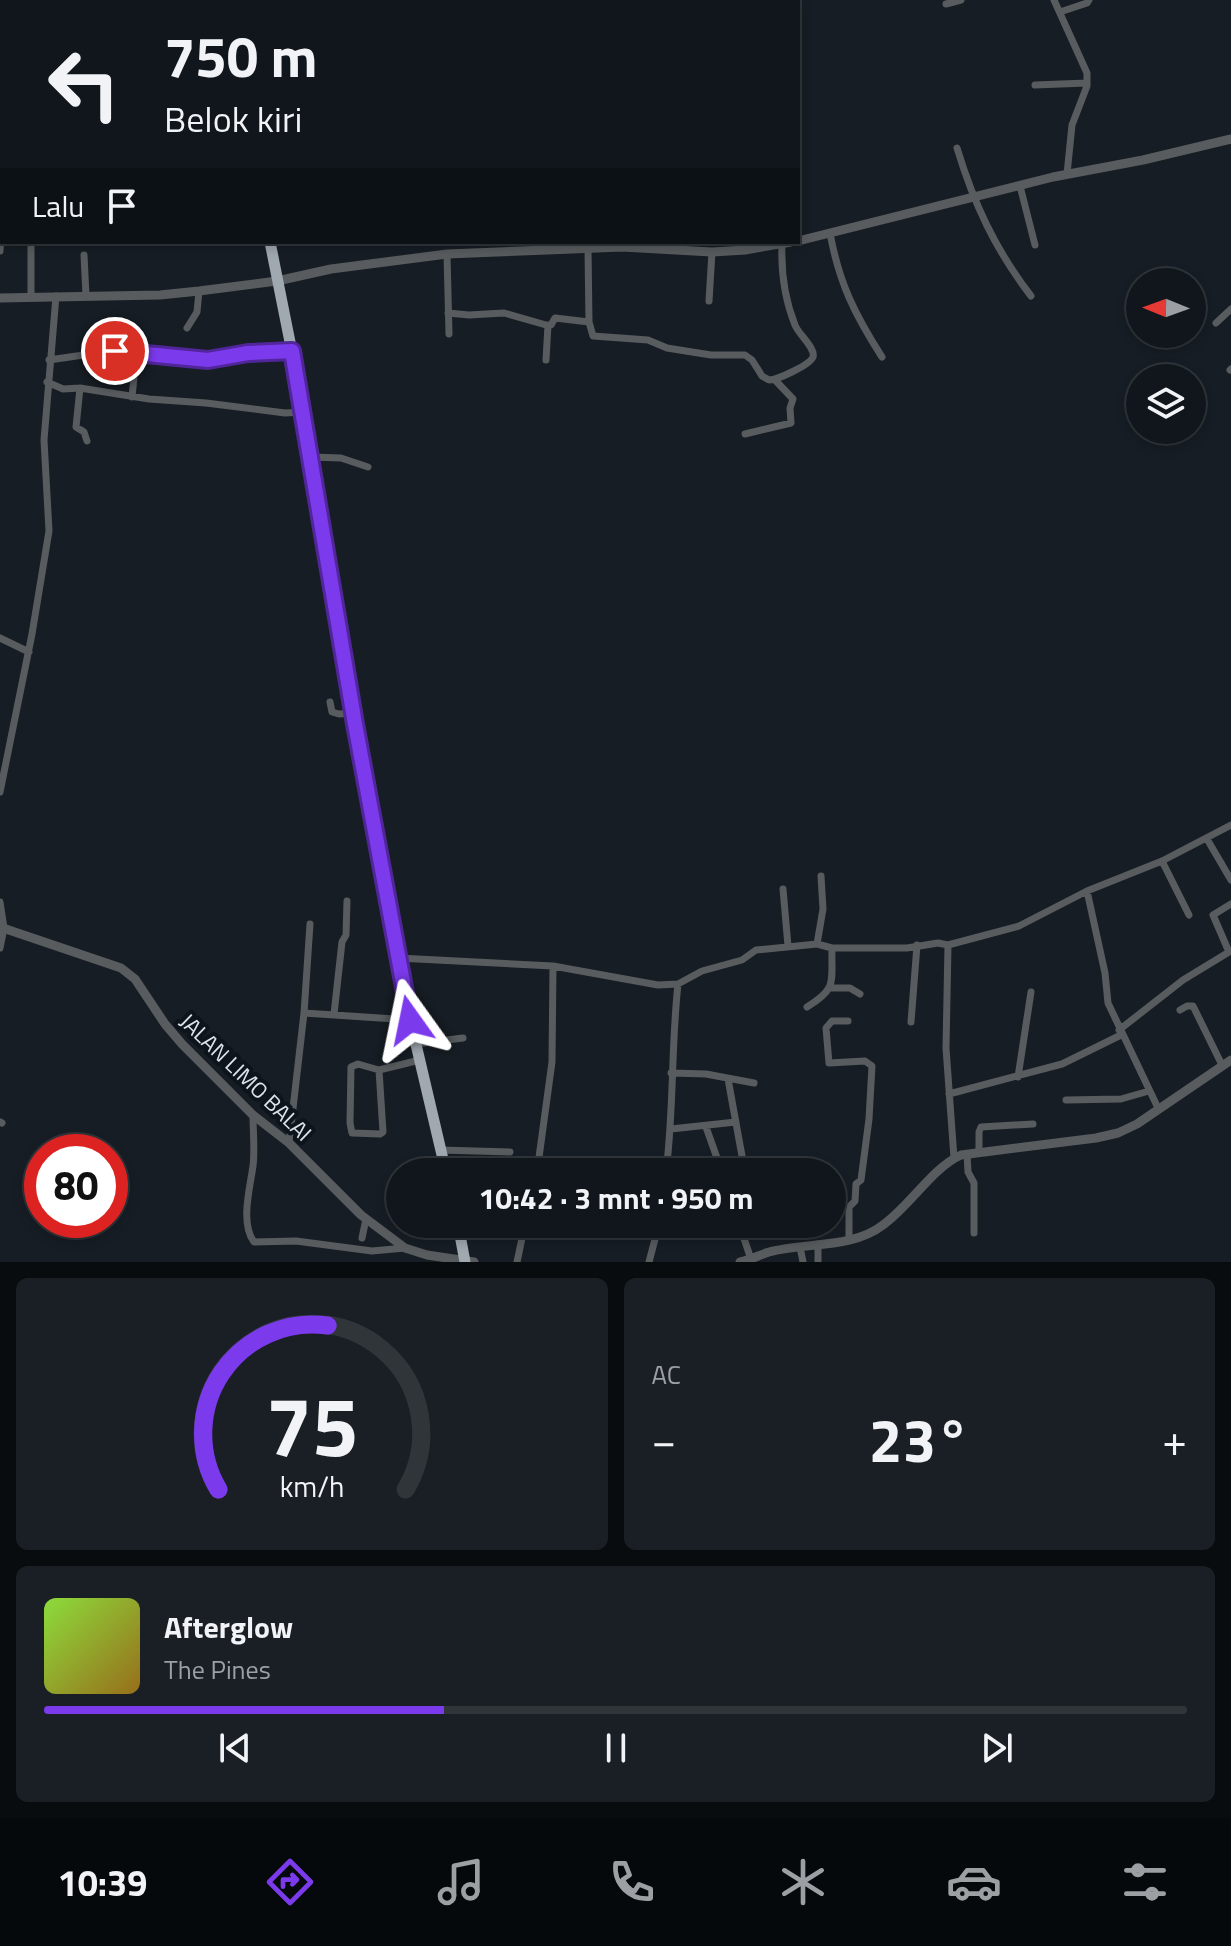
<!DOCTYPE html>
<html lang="id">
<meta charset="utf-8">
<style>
body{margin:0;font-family:"Titillium Web",sans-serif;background:#191f24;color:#f1f3f6;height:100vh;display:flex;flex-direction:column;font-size:30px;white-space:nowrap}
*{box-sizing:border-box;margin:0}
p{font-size:26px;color:#9c9fa3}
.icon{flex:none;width:44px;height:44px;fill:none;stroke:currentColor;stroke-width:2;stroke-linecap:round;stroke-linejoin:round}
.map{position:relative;height:1262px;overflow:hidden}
.side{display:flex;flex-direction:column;gap:16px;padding:16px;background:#090c0f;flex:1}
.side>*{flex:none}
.guide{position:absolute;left:0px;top:0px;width:800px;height:244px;box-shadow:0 4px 12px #0003,0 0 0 2px #30353a;background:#10161b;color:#f1f3f6;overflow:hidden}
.needle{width:52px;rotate:271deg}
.controls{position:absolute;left:1126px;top:268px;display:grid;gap:16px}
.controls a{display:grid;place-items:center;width:80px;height:80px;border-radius:50%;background:#10161b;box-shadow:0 4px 12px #0003,0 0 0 2px #30353a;font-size:40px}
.speed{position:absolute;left:24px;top:1134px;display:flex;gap:16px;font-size:40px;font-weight:700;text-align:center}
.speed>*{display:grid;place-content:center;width:104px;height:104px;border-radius:50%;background:#10161b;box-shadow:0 4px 12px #0003,0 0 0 2px #30353a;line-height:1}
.speed .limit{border:12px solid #d22;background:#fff;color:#111}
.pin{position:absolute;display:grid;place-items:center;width:68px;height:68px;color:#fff;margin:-34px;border:4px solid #fff;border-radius:50%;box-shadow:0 2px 8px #0007}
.me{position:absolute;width:88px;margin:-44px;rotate:348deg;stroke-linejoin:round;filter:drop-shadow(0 0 6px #0008)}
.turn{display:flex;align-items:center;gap:28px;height:168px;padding:0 32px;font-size:36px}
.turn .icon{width:104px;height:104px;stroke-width:2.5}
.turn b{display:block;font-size:56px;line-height:68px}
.then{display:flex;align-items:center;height:76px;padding:0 32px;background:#0003;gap:16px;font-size:30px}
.big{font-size:60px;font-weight:700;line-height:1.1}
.side .tile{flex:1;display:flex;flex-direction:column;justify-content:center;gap:12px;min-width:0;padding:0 28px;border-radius:12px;background:#191f24}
.side .dial{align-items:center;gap:0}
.dial svg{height:208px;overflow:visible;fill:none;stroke:#30353a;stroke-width:7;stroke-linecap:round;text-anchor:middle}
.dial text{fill:#f1f3f6;stroke:none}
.song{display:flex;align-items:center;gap:24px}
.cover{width:96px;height:96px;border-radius:12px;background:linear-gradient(135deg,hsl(90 70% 55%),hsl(40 70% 35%))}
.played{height:8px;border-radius:4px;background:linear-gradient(90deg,#7c3aed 35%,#30353a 35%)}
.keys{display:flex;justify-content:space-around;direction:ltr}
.heat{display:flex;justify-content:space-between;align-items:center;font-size:44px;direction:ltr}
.side .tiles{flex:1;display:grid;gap:16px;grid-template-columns:1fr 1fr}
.tile:last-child{grid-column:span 2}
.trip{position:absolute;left:386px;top:1158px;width:460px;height:80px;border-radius:40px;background:#10161b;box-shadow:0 4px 12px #0003,0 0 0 2px #30353a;font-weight:700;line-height:80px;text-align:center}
.dock{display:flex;height:128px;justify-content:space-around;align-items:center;background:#06090b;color:#9c9fa3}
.dock .icon{width:56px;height:56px}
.dock .selected{color:#7c3aed}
.dock b{font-size:36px;color:#f1f3f6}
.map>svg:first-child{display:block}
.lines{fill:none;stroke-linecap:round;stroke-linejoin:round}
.minor{stroke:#585c5f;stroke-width:7}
.tertiary{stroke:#585c5f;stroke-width:9}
.trunk{stroke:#a0a8b0;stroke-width:11}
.route-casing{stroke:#51269a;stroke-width:20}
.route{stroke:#7c3aed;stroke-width:14}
.labels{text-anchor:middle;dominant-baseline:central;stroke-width:8;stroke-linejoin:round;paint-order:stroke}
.street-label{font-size:22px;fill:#dee3e8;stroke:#0d141b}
</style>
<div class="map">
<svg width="1231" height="1262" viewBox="0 0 1231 1262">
<rect width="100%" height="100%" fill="#161d24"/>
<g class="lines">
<path class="minor" d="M1054 0 1087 73V86L1072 125 1067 174
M946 4 961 0
M1060 12 1087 3 1089 0
M1035 85 1087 83
M957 148C974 204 995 249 1031 296
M1020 186 1035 245
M830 233C839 283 855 315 882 357
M588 248 589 322 593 336 648 340 667 348 711 355H745L752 360 762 376 769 380C777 380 810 365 813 357 816 348 798 334 795 325 785 300 781 270 782 244
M0 251 2 216
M447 254 449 334
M84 255 86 296
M31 297V242
M709 301 712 252
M448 313 469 315 504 313 546 325H551L555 318 589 322
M1216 323 1231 309
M187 328 197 312 199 291
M49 360 104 352H136L208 360 248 353 292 351
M546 360 548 325
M1230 370 1231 369
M47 382 63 389 80 388 149 399 206 403 285 413 304 412
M80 388 76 427 84 432 87 441
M132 397 134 377
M745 434 791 423 790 408 793 399 775 380
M311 457 341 458 368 467
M0 638 29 652
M330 702 332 712 339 714 354 713
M0 792 32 634 49 531 44 440 56 296
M1207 839 1231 880
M1162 861 1189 915
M783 889 788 946
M1087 891 1105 973 1108 1003 1158 1108
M0 902 4 928 0 948
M817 944 823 909 821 876
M948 945 946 1048 954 1158
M398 958 553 966 658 985 678 984 702 971 742 960 756 950 817 944 832 948H907L938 943 948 945 1019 926 1087 891 1162 861 1231 825
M831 988H850L860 994
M807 1007C838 988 831 982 832 948
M1180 1010 1187 1006H1193L1222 1065
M304 1013 310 924
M334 1014 342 942 346 935 347 901
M848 1021H832L826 1028 829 1063 865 1061 872 1066 869 1119 861 1180 856 1184 855 1201 849 1207V1239
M911 1022 917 945
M1119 1030 1183 980 1229 952 1213 915 1231 904
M416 1044 463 1038
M379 1070 383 1132 380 1134 352 1133 350 1123 351 1067 358 1064 379 1070 420 1060
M671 1073 706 1074 754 1083
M1018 1077 1031 992
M728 1079 742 1156
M949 1094 1062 1064 1121 1035
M1066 1100 1121 1099 1149 1091
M253 1115C253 1131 255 1150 253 1166 250 1188 240 1223 254 1242L296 1241 372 1251 405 1248
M0 1122 2 1123
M706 1127 722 1172
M671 1129 736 1122
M289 1143 304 1013 410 1020
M440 1150 510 1152
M979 1152V1132L981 1127 1033 1124
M967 1154 968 1172 974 1183V1233
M537 1172 552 1062 553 966
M666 1172C674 1109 671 1047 678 984
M739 1224 752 1262
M362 1238 366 1219
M818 1244V1262
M800 1247 803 1262
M517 1262 525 1224
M649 1262 659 1224"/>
<path class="tertiary" d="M798 241 1053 177 1143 160 1231 139
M0 298 160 295 199 291 277 281 331 269 447 254 622 247 712 252 745 250 791 242
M0 927 121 968 135 979 165 1024 182 1044 253 1115 289 1143 361 1215 405 1248 427 1255 474 1262
M740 1262C751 1260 759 1255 769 1252 806 1242 852 1249 883 1225 910 1206 932 1168 961 1155L1096 1138 1118 1133 1137 1124 1231 1060"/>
<path class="trunk" d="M228 0V2
M270 242 304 412 355 724 403 989 446 1172
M458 1224 465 1262"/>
</g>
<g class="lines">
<defs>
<path id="route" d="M115 351 208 360 248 353 292 351 355 724 410 1020"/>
</defs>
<use href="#route" class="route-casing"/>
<use href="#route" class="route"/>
</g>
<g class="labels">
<g class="street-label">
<text transform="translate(246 1077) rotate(44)">JALAN LIMO BALAI</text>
</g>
</g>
</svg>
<div class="controls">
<a><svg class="needle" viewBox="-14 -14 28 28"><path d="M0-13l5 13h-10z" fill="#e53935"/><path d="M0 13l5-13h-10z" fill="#9c9fa3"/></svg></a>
<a><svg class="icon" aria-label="layers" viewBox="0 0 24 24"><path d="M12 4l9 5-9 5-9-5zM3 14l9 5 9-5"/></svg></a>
</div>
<div class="speed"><div class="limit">80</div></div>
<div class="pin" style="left:115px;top:351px;background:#d93025"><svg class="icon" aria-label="arrive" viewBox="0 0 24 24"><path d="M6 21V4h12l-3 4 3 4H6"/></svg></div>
<svg class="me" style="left:410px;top:1020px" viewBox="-20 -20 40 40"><path d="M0-17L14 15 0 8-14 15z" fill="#7c3aed" stroke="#fff" stroke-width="4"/></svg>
<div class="trip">10:42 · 3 mnt · 950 m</div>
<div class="guide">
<div class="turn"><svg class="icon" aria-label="left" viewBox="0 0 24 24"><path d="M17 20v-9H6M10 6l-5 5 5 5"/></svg><div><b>750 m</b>Belok kiri</div></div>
<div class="then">Lalu<svg class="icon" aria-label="arrive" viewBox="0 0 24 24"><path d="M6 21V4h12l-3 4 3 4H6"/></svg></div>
</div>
</div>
<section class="side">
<div class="tiles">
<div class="tile dial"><svg viewBox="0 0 100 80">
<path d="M14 69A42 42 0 1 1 86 69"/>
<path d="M14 69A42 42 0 0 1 56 6" stroke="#7c3aed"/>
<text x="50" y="56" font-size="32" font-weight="700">75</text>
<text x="50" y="72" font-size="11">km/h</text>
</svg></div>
<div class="tile"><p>AC</p>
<div class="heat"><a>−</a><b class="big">23°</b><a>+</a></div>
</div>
<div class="tile">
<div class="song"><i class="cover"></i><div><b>Afterglow</b><p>The Pines</p></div></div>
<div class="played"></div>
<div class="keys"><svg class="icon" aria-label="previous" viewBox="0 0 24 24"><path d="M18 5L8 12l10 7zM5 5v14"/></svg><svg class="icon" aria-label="pause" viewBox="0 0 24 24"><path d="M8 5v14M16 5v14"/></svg><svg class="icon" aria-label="next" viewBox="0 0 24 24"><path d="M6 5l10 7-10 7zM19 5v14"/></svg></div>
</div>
</div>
</section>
<nav class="dock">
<b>10:39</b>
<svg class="icon selected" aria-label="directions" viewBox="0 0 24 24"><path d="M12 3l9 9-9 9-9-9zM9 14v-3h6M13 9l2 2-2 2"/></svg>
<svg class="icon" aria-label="music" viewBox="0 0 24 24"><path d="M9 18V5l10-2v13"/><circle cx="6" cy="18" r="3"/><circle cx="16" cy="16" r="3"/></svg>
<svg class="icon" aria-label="phone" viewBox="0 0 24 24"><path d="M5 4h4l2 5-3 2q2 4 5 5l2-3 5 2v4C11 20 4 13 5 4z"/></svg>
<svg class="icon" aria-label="climate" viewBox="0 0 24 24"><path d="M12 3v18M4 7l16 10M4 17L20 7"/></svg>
<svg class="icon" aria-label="car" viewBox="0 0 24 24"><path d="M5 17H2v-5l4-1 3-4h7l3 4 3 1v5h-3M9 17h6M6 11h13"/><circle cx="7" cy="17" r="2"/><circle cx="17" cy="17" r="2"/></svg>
<svg class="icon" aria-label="filters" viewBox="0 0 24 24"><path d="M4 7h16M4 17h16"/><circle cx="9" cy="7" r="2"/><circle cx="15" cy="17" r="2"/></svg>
</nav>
